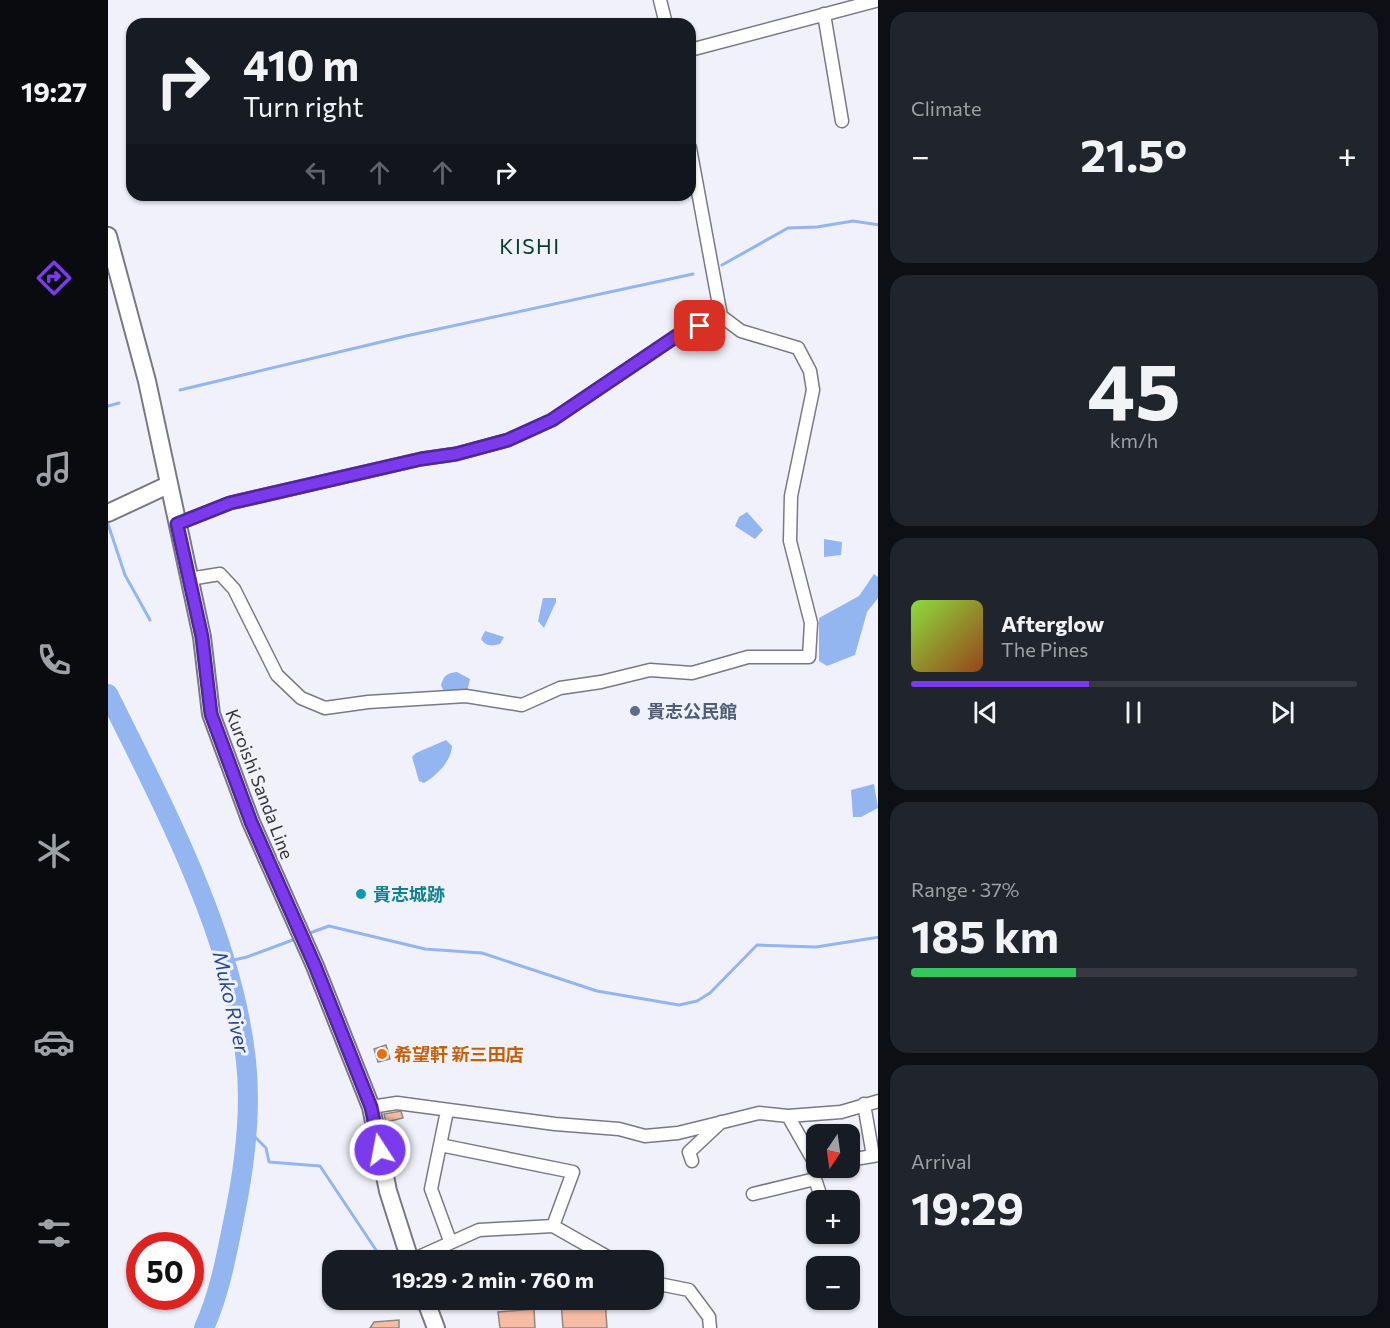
<!DOCTYPE html>
<meta charset="utf-8">
<style>
body{margin:0;font-family:Commissioner,"Noto Sans JP",sans-serif;background:#20242c;color:#f1f3f6;height:100vh;display:flex;flex-direction:column;font-size:22px;white-space:nowrap}
*{box-sizing:border-box;margin:0}
p{font-size:20px;color:#9ea1a6}
.icon{flex:none;width:33px;height:33px;fill:none;stroke:currentColor;stroke-width:2;stroke-linecap:round;stroke-linejoin:round}
.map{position:relative;flex:1;overflow:hidden}
.sheet{display:flex;flex-direction:column;gap:12px;padding:12px;background:#0d0f14;width:512px}
.sheet>*{flex:none}
.guide{position:absolute;left:18px;top:18px;width:570px;height:183px;border-radius:18px;box-shadow:0 2px 4px #0004;background:#171b24;color:#f1f3f6;overflow:hidden}
.needle{width:39px;rotate:193deg}
.tools{position:absolute;left:698px;top:1124px;display:grid;gap:12px}
.tools a{display:grid;place-items:center;width:54px;height:54px;border-radius:12px;background:#171b24;box-shadow:0 2px 4px #0004;font-size:30px}
.speed{position:absolute;left:18px;top:1232px;display:flex;gap:12px;font-size:30px;font-weight:700;text-align:center}
.speed>*{display:grid;place-content:center;width:78px;height:78px;border-radius:50%;background:#171b24;box-shadow:0 2px 4px #0004;line-height:1}
.speed .limit{border:9px solid #d22;background:#fff;color:#111}
.pin{position:absolute;display:grid;place-items:center;width:51px;height:51px;color:#fff;margin:-26px;border-radius:12px;box-shadow:0 3px 9px #0006}
.me{position:absolute;width:66px;margin:-33px;rotate:349deg;stroke-linejoin:round;filter:drop-shadow(0 0 4px #0008)}
.turn{display:flex;align-items:center;gap:21px;height:126px;padding:0 18px;font-size:27px}
.turn .icon{width:78px;height:78px;stroke-width:2.5}
.turn b{display:block;font-size:42px;line-height:51px}
.lanes{display:flex;align-items:center;height:57px;padding:0 18px;background:#0003;justify-content:center;gap:30px;direction:ltr}
.lanes .off{opacity:.35}
.big{font-size:45px;font-weight:700;line-height:1.1}
.sheet .card{flex:1;display:flex;flex-direction:column;justify-content:center;gap:9px;min-width:0;padding:0 21px;border-radius:18px;background:#20242c}
.sheet .dial{align-items:center;gap:0}
.dial b{font-size:78px;line-height:1}
.song{display:flex;align-items:center;gap:18px}
.cover{width:72px;height:72px;border-radius:9px;background:linear-gradient(135deg,hsl(90 70% 55%),hsl(20 70% 35%))}
.played{height:6px;border-radius:3px;background:linear-gradient(90deg,#7c3aed 40%,#363941 40%)}
.keys{display:flex;justify-content:space-around;direction:ltr}
.heat{display:flex;justify-content:space-between;align-items:center;font-size:33px;direction:ltr}
.charge{height:9px;border-radius:4px;background:linear-gradient(90deg,#34c759 37%,#363941 0)}
.trip{position:absolute;left:214px;top:1250px;width:342px;height:60px;border-radius:18px;background:#171b24;box-shadow:0 2px 4px #0004;font-weight:700;line-height:60px;text-align:center}
main{display:flex;flex:1;min-height:0}
.tab-bar{display:flex;flex-direction:column;width:108px;justify-content:space-around;align-items:center;background:#090b0e;color:#9ea1a6}
.tab-bar .icon{width:42px;height:42px}
.tab-bar .active{color:#7c3aed}
.tab-bar b{font-size:27px;color:#f1f3f6}
.map>svg:first-child{display:block}
.water{fill:#93b5f0}
.lines{fill:none;stroke-linecap:round;stroke-linejoin:round}
.stream{stroke:#93b5f0;stroke-width:3}
.river{stroke:#93b5f0;stroke-width:20}
.building{fill:#f6bda4;stroke:#908681;stroke-width:1.5}
.street-casing{stroke:#7a7983;stroke-width:15}
.secondary-casing{stroke:#7a7983;stroke-width:20}
.street{stroke:#fff;stroke-width:12}
.secondary{stroke:#fff;stroke-width:16}
.route-casing{stroke:#51269a;stroke-width:15}
.route{stroke:#7c3aed;stroke-width:10}
.service-dot{fill:#5c6f8a;stroke:#f1f1fc;stroke-width:2}
.culture-dot{fill:#0f9aa8;stroke:#f1f1fc;stroke-width:2}
.food-dot{fill:#e8710a;stroke:#f1f1fc;stroke-width:2}
.labels{text-anchor:middle;dominant-baseline:central;stroke-width:6;stroke-linejoin:round;paint-order:stroke}
.service-label{font-size:18px;font-weight:bold;fill:#4e5e75;stroke:#f1f1fc;text-anchor:start}
.street-label{font-size:18px;fill:#37363b;stroke:#f1f1fc}
.culture-label{font-size:18px;font-weight:bold;fill:#0d838f;stroke:#f1f1fc;text-anchor:start}
.food-label{font-size:18px;font-weight:bold;fill:#c56008;stroke:#f1f1fc;text-anchor:start}
.water-label{font-size:20px;font-style:italic;fill:#264b90;stroke:#f1f1fc}
.quarter-label{font-size:21px;letter-spacing:1.5px;fill:#043d2f;stroke:#f1f1fc}
</style>
<main>
<nav class="tab-bar">
<b>19:27</b>
<svg class="icon active" aria-label="directions" viewBox="0 0 24 24"><path d="M12 3l9 9-9 9-9-9zM9 14v-3h6M13 9l2 2-2 2"/></svg>
<svg class="icon" aria-label="music" viewBox="0 0 24 24"><path d="M9 18V5l10-2v13"/><circle cx="6" cy="18" r="3"/><circle cx="16" cy="16" r="3"/></svg>
<svg class="icon" aria-label="phone" viewBox="0 0 24 24"><path d="M5 4h4l2 5-3 2q2 4 5 5l2-3 5 2v4C11 20 4 13 5 4z"/></svg>
<svg class="icon" aria-label="climate" viewBox="0 0 24 24"><path d="M12 3v18M4 7l16 10M4 17L20 7"/></svg>
<svg class="icon" aria-label="car" viewBox="0 0 24 24"><path d="M5 17H2v-5l4-1 3-4h7l3 4 3 1v5h-3M9 17h6M6 11h13"/><circle cx="7" cy="17" r="2"/><circle cx="17" cy="17" r="2"/></svg>
<svg class="icon" aria-label="filters" viewBox="0 0 24 24"><path d="M4 7h16M4 17h16"/><circle cx="9" cy="7" r="2"/><circle cx="15" cy="17" r="2"/></svg>
</nav>
<div class="map">
<svg width="771" height="1328" viewBox="0 0 771 1328">
<rect width="100%" height="100%" fill="#f1f1fc"/>
<path class="water" d="M639 512 655 530 647 539 627 526 631 517Z
M716 539 734 542 733 555 716 557Z
M766 574 770 577V598L759 612 747 655 719 666 711 661V618L751 596Z
M435 598H448V602L436 628 430 621Z
M377 631 396 637 392 644C385 646 378 647 373 639Z
M349 672 362 679 359 692 337 694 333 685C336 675 339 673 349 672Z
M338 740 344 746C343 762 329 775 316 783L311 781 304 757 308 753Z
M766 784 770 808 753 817H745L743 790Z"/>
<g class="lines">
<path class="stream" d="M614 265 680 228 709 227 745 221 771 225
M72 390 298 336 585 274
M0 406 11 403
M0 524 17 575 42 620
M199 934 221 926 317 949 374 953 489 991 571 1005 589 1001 602 993 649 945 708 947 771 937
M117 962 139 957 190 938
M139 1129 158 1148 161 1162 212 1166 274 1259"/>
<path class="river" d="M0 694C55 805 125 936 138 1061 144 1115 136 1171 125 1223 118 1258 111 1295 96 1328"/>
</g>
<path class="building" d="M278 1045 282 1059 270 1062 266 1049Z
M293 1111 295 1118 278 1122 276 1114Z
M497 1299 499 1328H455L453 1302Z
M426 1309 427 1328H392L390 1312Z
M291 1320V1328H262L266 1322Z"/>
<g class="lines">
<defs>
<path id="street" d="M552 0 558 24
M716 14 734 121
M582 50 771 0
M69 524 122 503 313 459 348 454 400 440 444 420 570 335 613 316
M81 579 112 574 126 589 169 675 193 698 217 708 260 702 358 696 414 705 452 688 493 682 542 670 584 673 640 657H701L703 623 682 541 683 496 705 390 702 371 690 348 633 331 613 316 582 148
M756 1104 765 1156
M263 1107 289 1103 447 1124 511 1129 537 1136 570 1133 651 1113 680 1116 733 1112 771 1101
M680 1116 708 1165
M332 1145 339 1111
M741 1160 771 1155
M584 1161 581 1152 613 1122
M707 1179 714 1200
M645 1194 707 1179V1165
M342 1241 323 1189 332 1145 465 1172 445 1226
M304 1260 371 1230 445 1226 505 1260
M546 1283 581 1290 601 1317 602 1328"/>
<path id="secondary" d="M0 236 39 381 94 637 103 714 143 822 207 966 263 1107 280 1191 302 1260
M0 513 60 485
M317 1299 328 1328"/>
</defs>
<use href="#street" class="street-casing"/>
<use href="#secondary" class="secondary-casing"/>
<use href="#street" class="street"/>
<use href="#secondary" class="secondary"/>
</g>
<g class="lines">
<defs>
<path id="route" d="M272 1150 263 1107 207 966 143 822 103 714 94 637 69 524 122 503 313 459 348 454 400 440 444 420 570 335 592 326"/>
</defs>
<use href="#route" class="route-casing"/>
<use href="#route" class="route"/>
</g>
<circle class="service-dot" cx="527" cy="711" r="6"/>
<circle class="culture-dot" cx="253" cy="894" r="6"/>
<circle class="food-dot" cx="274" cy="1054" r="6"/>
<g class="labels">
<g class="service-label">
<text x="539" y="711">貴志公民館</text>
</g>
<g class="street-label">
<text transform="translate(152 784) rotate(69)">Kuroishi Sanda Line</text>
</g>
<g class="culture-label">
<text x="265" y="894">貴志城跡</text>
</g>
<g class="food-label">
<text x="286" y="1054">希望軒 新三田店</text>
</g>
<g class="water-label">
<text transform="translate(124 1002) rotate(77)">Muko River</text>
</g>
<g class="quarter-label">
<text x="422" y="245">KISHI</text>
</g>
</g>
</svg>
<div class="tools">
<a><svg class="needle" viewBox="-14 -14 28 28"><path d="M0-13l5 13h-10z" fill="#e53935"/><path d="M0 13l5-13h-10z" fill="#9ea1a6"/></svg></a>
<a>+</a>
<a>−</a>
</div>
<div class="speed"><div class="limit">50</div></div>
<div class="pin" style="left:592px;top:326px;background:#d93025"><svg class="icon" aria-label="arrive" viewBox="0 0 24 24"><path d="M6 21V4h12l-3 4 3 4H6"/></svg></div>
<svg class="me" style="left:272px;top:1150px" viewBox="-20 -20 40 40"><circle r="17" fill="#7c3aed" stroke="#fff" stroke-width="3"/><path d="M0-11L8 9 0 5-8 9z" fill="#fff"/></svg>
<div class="trip">19:29 · 2 min · 760 m</div>
<div class="guide">
<div class="turn"><svg class="icon" aria-label="right" viewBox="0 0 24 24"><path d="M7 20v-9h11M14 6l5 5-5 5"/></svg><div><b>410 m</b>Turn right</div></div>
<div class="lanes"><svg class="icon off" aria-label="left" viewBox="0 0 24 24"><path d="M17 20v-9H6M10 6l-5 5 5 5"/></svg><svg class="icon off" aria-label="ahead" viewBox="0 0 24 24"><path d="M12 20V5M6 11l6-6 6 6"/></svg><svg class="icon off" aria-label="ahead" viewBox="0 0 24 24"><path d="M12 20V5M6 11l6-6 6 6"/></svg><svg class="icon" aria-label="right" viewBox="0 0 24 24"><path d="M7 20v-9h11M14 6l5 5-5 5"/></svg></div>
</div>
</div>
<section class="sheet">
<div class="card"><p>Climate</p>
<div class="heat"><a>−</a><b class="big">21.5°</b><a>+</a></div>
</div>
<div class="card dial"><b>45</b><p>km/h</p></div>
<div class="card">
<div class="song"><i class="cover"></i><div><b>Afterglow</b><p>The Pines</p></div></div>
<div class="played"></div>
<div class="keys"><svg class="icon" aria-label="previous" viewBox="0 0 24 24"><path d="M18 5L8 12l10 7zM5 5v14"/></svg><svg class="icon" aria-label="pause" viewBox="0 0 24 24"><path d="M8 5v14M16 5v14"/></svg><svg class="icon" aria-label="next" viewBox="0 0 24 24"><path d="M6 5l10 7-10 7zM19 5v14"/></svg></div>
</div>
<div class="card"><p>Range · 37%</p><b class="big">185 km</b><div class="charge"></div></div>
<div class="card"><p>Arrival</p><b class="big">19:29</b></div>
</section>
</main>
